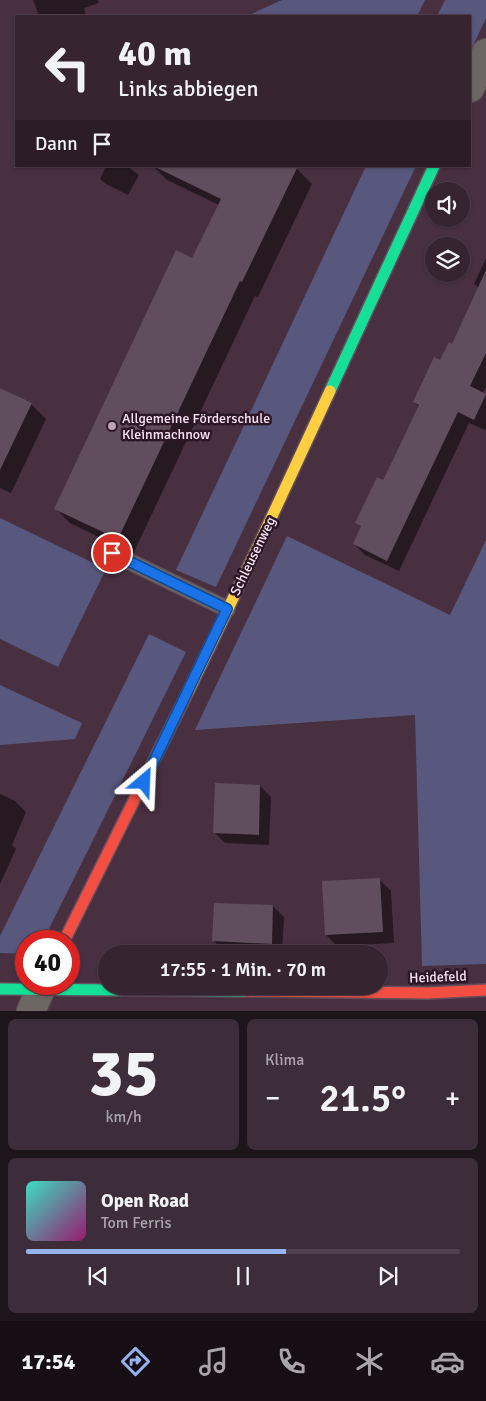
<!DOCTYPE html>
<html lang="de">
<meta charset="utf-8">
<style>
body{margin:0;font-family:Signika,sans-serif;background:#3d2c39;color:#f1f3f6;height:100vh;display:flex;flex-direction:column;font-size:19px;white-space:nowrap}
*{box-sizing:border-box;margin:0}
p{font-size:16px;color:#aaa4ab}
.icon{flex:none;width:28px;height:28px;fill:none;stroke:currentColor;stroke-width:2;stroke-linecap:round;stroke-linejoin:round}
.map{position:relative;height:1011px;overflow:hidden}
.side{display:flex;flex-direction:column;gap:8px;padding:8px;background:#1e141b;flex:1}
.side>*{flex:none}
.hud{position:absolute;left:15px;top:15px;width:456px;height:152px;border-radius:0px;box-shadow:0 1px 4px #0004,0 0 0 1px #50414d;background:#362431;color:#f1f3f6;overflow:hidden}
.buttons{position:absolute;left:425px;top:182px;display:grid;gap:10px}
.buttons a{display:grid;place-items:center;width:45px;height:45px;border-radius:50%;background:#362431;box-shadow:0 1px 4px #0004,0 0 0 1px #50414d;font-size:25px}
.speed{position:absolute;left:15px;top:930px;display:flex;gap:10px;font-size:25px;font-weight:700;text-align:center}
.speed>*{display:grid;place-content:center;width:65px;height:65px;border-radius:50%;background:#362431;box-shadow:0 1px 4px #0004,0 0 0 1px #50414d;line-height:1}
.speed .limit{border:8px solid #d22;background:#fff;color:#111}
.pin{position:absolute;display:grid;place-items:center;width:42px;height:42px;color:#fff;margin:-21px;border:2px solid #fff;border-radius:50%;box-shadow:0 1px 5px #0007}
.me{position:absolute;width:55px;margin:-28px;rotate:26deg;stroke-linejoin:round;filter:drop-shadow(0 0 4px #0008)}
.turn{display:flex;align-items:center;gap:18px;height:105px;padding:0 20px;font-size:22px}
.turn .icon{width:65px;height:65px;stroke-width:2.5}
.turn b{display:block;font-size:35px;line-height:42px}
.then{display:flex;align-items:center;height:48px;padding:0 20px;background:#0003;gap:10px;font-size:19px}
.big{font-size:38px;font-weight:600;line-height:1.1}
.side .card{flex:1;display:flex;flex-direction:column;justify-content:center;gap:8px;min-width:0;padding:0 18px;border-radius:8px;background:#3d2c39}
.side .dial{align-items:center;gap:0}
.dial b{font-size:65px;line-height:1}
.song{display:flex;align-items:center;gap:15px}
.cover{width:60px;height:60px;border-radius:8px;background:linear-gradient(135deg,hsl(170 70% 55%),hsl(320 70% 35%))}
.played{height:5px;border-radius:2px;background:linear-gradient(90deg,#95b2f1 60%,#50414d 60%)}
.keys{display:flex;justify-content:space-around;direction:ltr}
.heat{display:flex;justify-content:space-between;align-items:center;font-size:28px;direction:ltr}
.side .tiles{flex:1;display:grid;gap:8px;grid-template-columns:1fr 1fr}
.card:last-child{grid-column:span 2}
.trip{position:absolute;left:98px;top:945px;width:290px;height:50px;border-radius:25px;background:#362431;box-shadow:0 1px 4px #0004,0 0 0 1px #50414d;font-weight:600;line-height:50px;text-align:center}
.menu{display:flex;height:80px;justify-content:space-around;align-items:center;background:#160e14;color:#aaa4ab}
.menu .icon{width:35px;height:35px}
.menu .active{color:#95b2f1}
.menu b{font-size:22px;color:#f1f3f6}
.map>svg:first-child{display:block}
.green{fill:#58587e}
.shadow{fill:#0007}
.building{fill:#604e5e}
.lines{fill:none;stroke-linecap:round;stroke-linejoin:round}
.lane-casing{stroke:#634e5c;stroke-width:18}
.street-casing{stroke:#634e5c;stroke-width:30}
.fast-casing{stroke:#634e5c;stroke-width:14}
.slow-casing{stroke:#634e5c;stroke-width:14}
.jam-casing{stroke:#634e5c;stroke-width:14}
.lane{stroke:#6c6762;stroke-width:15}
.street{stroke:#6c6762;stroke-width:28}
.fast{stroke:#16e098;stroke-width:11}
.slow{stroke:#ffcf43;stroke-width:11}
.jam{stroke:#f24e42;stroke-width:11}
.route-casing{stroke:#114b97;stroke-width:12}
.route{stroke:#1a73e8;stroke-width:9}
.poi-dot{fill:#bca4b4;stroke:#2c1726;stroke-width:2}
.labels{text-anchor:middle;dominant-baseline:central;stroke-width:5;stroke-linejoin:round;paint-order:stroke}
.poi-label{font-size:14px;fill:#fbe3f2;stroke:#2c1726;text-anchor:start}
.street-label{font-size:14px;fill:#fbe3f2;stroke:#2c1726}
</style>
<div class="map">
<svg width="486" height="1011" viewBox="0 0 486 1011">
<rect width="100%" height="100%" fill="#483041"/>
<path class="green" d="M282 0H425L417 16H247Z
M445 0H486V18L470 52V16H437Z
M366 166H416L216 587 176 570Z
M0 518 106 569 58 667 0 639Z
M287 536 450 615 486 540V964L422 966 415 715 195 730Z
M149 634 186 652 43 941H26V954L0 953V936Z
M0 685 82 723 75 739 0 745Z"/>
<path class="shadow" d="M33 0H98L99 3 84 8 86 16H39Z
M106 166H127L139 175 128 195 106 184 100 179Z
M153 166H292L297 169 312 184 258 297 255 296 133 554 70 523 55 508 193 260 219 205 167 180Z
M486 258V387L483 393 486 395V428L485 430 469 423 399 571 365 555 354 544 362 528 357 523 383 482 419 407 414 402 453 346 479 288 474 284Z
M0 390 31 404 46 419 11 493 0 488Z
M260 786 271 797 269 845 225 843 214 832Z
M0 794 15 801 26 812 12 845 16 849 0 884Z
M380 880 391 891 394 943 337 946 326 935Z
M273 906 284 917 282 954 225 952 214 941Z"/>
<path class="building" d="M153 166H298L242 282 240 281 118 539 54 509 176 250 192 258 221 199Z
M486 270V353L470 386 486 394 474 420 458 412 387 561 353 544 361 526 355 523 377 477 383 480 392 462 419 405 413 402 434 357 440 360 449 342 452 344Z
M0 388 32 403 0 470Z
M215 783 260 785 259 835 213 833Z
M380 878 383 932 325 935 322 881Z
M214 903 273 905 272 944 212 941Z"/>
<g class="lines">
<defs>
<path id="lane" d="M112 553 227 609"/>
<path id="street" d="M470 88 486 53
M31 1011 43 984"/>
<path id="fast" d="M330 391 434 166
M0 989 244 991"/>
<path id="slow" d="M188 692 262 538 330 391"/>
<path id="jam" d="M64 941 188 692
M244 991 428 993 486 990"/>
</defs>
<use href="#lane" class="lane-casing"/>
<use href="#street" class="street-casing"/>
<use href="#fast" class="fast-casing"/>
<use href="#slow" class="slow-casing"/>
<use href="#jam" class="jam-casing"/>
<use href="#lane" class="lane"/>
<use href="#street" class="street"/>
<use href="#fast" class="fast"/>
<use href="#slow" class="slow"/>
<use href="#jam" class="jam"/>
</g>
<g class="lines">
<defs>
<path id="route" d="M112 553 227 609 144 782"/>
</defs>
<use href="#route" class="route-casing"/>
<use href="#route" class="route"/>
</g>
<circle class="poi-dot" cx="112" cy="426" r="5"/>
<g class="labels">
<g class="poi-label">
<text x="122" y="418">Allgemeine Förderschule<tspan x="122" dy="16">Kleinmachnow</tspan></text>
</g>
<g class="street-label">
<text transform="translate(253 556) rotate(-64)">Schleusenweg</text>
<text transform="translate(438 977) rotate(-2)">Heidefeld</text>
</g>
</g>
</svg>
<div class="buttons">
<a><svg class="icon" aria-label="sound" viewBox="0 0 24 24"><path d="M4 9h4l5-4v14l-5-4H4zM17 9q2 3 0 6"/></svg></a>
<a><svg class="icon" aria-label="layers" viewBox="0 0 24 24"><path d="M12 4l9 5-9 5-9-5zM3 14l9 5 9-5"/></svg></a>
</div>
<div class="speed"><div class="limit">40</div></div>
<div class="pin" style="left:112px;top:553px;background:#d93025"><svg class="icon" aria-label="arrive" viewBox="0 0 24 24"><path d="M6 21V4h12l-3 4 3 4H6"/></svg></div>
<svg class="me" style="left:144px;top:782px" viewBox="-20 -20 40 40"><path d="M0-17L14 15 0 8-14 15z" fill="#1a73e8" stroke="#fff" stroke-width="4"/></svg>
<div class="trip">17:55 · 1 Min. · 70 m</div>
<div class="hud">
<div class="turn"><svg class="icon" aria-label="left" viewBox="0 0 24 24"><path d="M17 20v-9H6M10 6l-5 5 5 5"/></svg><div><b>40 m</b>Links abbiegen</div></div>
<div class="then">Dann<svg class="icon" aria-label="arrive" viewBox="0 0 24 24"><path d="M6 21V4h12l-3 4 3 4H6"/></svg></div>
</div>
</div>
<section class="side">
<div class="tiles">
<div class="card dial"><b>35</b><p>km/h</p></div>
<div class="card"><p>Klima</p>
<div class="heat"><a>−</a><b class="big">21.5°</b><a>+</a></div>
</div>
<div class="card">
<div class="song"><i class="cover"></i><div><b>Open Road</b><p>Tom Ferris</p></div></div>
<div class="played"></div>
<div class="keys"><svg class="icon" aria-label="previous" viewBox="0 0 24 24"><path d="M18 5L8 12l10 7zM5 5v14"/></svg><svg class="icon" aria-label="pause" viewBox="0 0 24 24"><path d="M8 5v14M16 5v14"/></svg><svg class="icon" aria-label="next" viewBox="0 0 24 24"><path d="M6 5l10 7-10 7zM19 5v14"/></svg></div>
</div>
</div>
</section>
<nav class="menu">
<b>17:54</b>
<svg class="icon active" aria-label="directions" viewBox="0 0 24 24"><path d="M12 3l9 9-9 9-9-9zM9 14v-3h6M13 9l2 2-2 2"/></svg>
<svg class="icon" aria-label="music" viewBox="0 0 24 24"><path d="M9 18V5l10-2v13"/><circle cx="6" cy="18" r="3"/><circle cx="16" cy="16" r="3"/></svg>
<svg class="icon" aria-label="phone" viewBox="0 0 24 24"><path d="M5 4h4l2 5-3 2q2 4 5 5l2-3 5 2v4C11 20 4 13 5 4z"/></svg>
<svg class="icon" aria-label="climate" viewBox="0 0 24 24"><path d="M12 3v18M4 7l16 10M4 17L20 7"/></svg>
<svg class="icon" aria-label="car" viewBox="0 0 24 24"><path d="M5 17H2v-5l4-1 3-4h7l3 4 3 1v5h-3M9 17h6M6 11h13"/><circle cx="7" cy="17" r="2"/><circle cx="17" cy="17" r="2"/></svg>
</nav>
